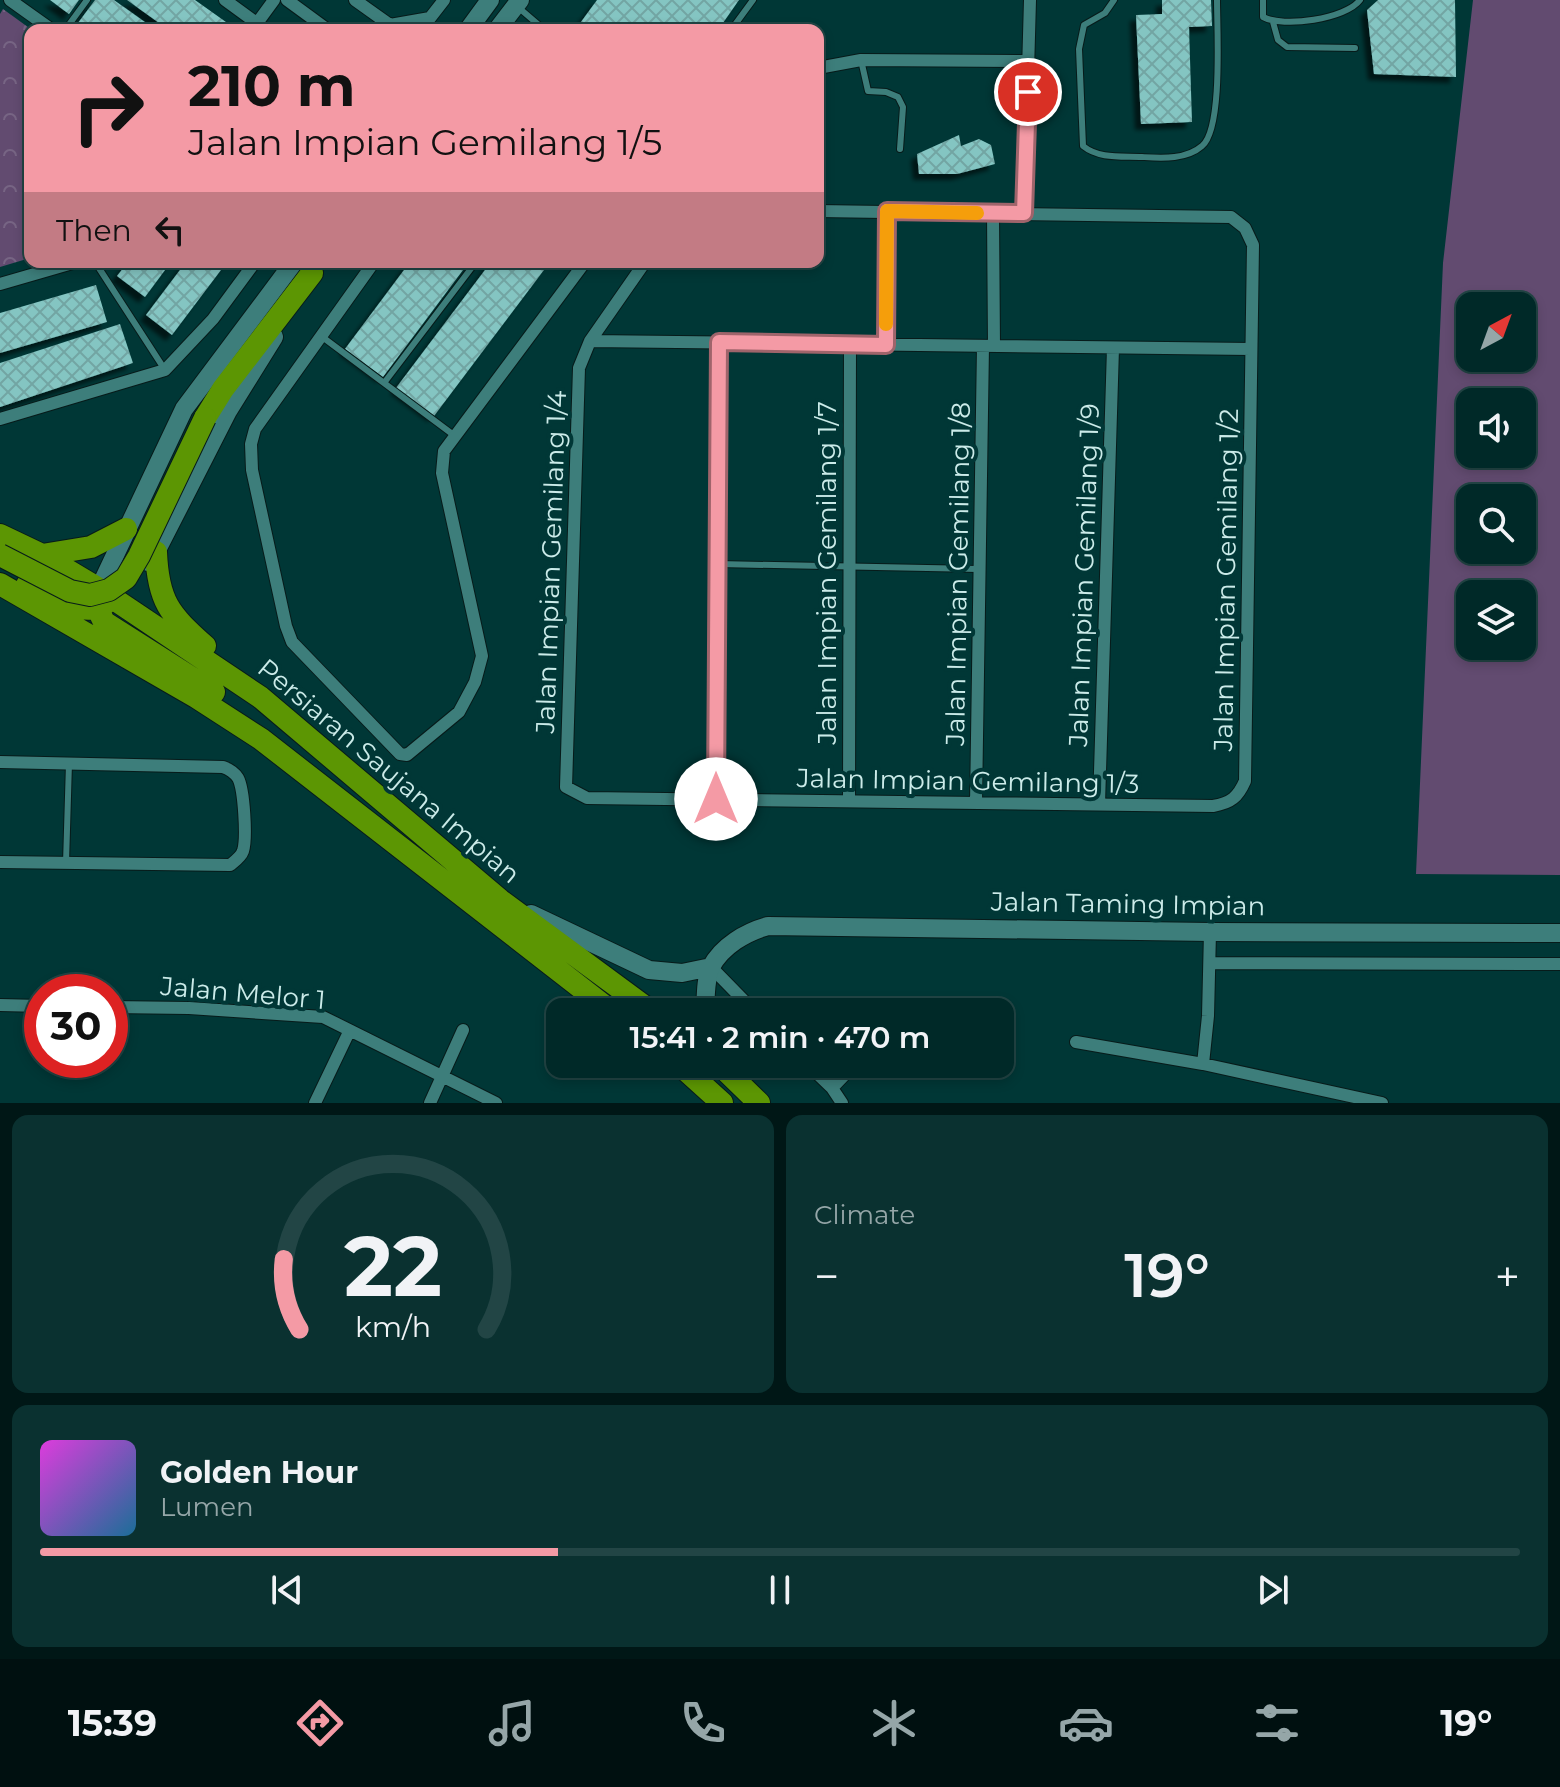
<!DOCTYPE html>
<meta charset="utf-8">
<style>
body{margin:0;font-family:Montserrat,sans-serif;background:#0a3130;color:#f1f3f6;height:100vh;display:flex;flex-direction:column;font-size:30px;white-space:nowrap}
*{box-sizing:border-box;margin:0}
p{font-size:26px;color:#95a6a8}
.icon{flex:none;width:44px;height:44px;fill:none;stroke:currentColor;stroke-width:2;stroke-linecap:round;stroke-linejoin:round}
.map{position:relative;height:1103px;overflow:hidden}
.side{display:flex;flex-direction:column;gap:12px;padding:12px;background:#001716;flex:1}
.side>*{flex:none}
.banner{position:absolute;left:24px;top:24px;width:800px;height:244px;border-radius:16px;box-shadow:0 4px 12px #0003,0 0 0 2px #224545;background:#f49aa5;color:#111;overflow:hidden}
.needle{width:52px;rotate:41deg}
.controls{position:absolute;left:1456px;top:292px;display:grid;gap:16px}
.controls a{display:grid;place-items:center;width:80px;height:80px;border-radius:16px;background:#002928;box-shadow:0 4px 12px #0003,0 0 0 2px #224545;font-size:40px}
.speed{position:absolute;left:24px;top:974px;display:flex;gap:16px;font-size:40px;font-weight:700;text-align:center}
.speed>*{display:grid;place-content:center;width:104px;height:104px;border-radius:50%;background:#002928;box-shadow:0 4px 12px #0003,0 0 0 2px #224545;line-height:1}
.speed .limit{border:12px solid #d22;background:#fff;color:#111}
.pin{position:absolute;display:grid;place-items:center;width:68px;height:68px;color:#fff;margin:-34px;border:4px solid #fff;border-radius:50%;box-shadow:0 2px 8px #0007}
.me{position:absolute;width:88px;margin:-44px;rotate:0deg;stroke-linejoin:round;filter:drop-shadow(0 0 6px #0008)}
.turn{display:flex;align-items:center;gap:28px;height:168px;padding:0 32px;font-size:36px}
.turn .icon{width:104px;height:104px;stroke-width:2.5}
.turn b{display:block;font-size:56px;line-height:68px}
.then{display:flex;align-items:center;height:76px;padding:0 32px;background:#0003;gap:16px;font-size:30px}
.big{font-size:60px;font-weight:600;line-height:1.1}
.side .card{flex:1;display:flex;flex-direction:column;justify-content:center;gap:12px;min-width:0;padding:0 28px;border-radius:16px;background:#0a3130}
.side .dial{align-items:center;gap:0}
.dial svg{height:208px;overflow:visible;fill:none;stroke:#224545;stroke-width:7;stroke-linecap:round;text-anchor:middle}
.dial text{fill:#f1f3f6;stroke:none}
.song{display:flex;align-items:center;gap:24px}
.cover{width:96px;height:96px;border-radius:12px;background:linear-gradient(135deg,hsl(300 70% 55%),hsl(200 70% 35%))}
.played{height:8px;border-radius:4px;background:linear-gradient(90deg,#f49aa5 35%,#224545 35%)}
.keys{display:flex;justify-content:space-around;direction:ltr}
.heat{display:flex;justify-content:space-between;align-items:center;font-size:44px;direction:ltr}
.side .tiles{flex:1;display:grid;gap:12px;grid-template-columns:1fr 1fr}
.card:last-child{grid-column:span 2}
.trip{position:absolute;left:546px;top:998px;width:468px;height:80px;border-radius:16px;background:#002928;box-shadow:0 4px 12px #0003,0 0 0 2px #224545;font-weight:600;line-height:80px;text-align:center}
.menu{display:flex;height:128px;justify-content:space-around;align-items:center;background:#001010;color:#95a6a8}
.menu .icon{width:56px;height:56px}
.menu .on{color:#f49aa5}
.menu b{font-size:36px;color:#f1f3f6}
.map>svg:first-child{display:block}
.green{fill:#624b70;fill-rule:evenodd}
.park{fill:url(#park-crowns)}
.building{fill:url(#building-cross-hatch);filter:url(#shadow)}
.lines{fill:none;stroke-linecap:round;stroke-linejoin:round}
.lane-casing{stroke:#071b1a;stroke-width:8}
.street-casing{stroke:#071b1a;stroke-width:14}
.secondary-casing{stroke:#071b1a;stroke-width:20}
.highway-casing{stroke:#071b1a;stroke-width:24}
.lane{stroke:#3d7e7b;stroke-width:6}
.street{stroke:#3d7e7b;stroke-width:12}
.secondary{stroke:#3d7e7b;stroke-width:18}
.highway{stroke:#5c9603;stroke-width:22}
.highway-bridge-casing{stroke:#071b1a;stroke-width:24;stroke-linecap:butt}
.highway-bridge{stroke:#5c9603;stroke-width:22}
.route-casing{stroke:#9f646b;stroke-width:20}
.route{stroke:#f49aa5;stroke-width:14}
.slow{stroke:#f59e0b;stroke-width:14}
.labels{text-anchor:middle;dominant-baseline:central;stroke-width:8;stroke-linejoin:round;paint-order:stroke}
.street-label{font-size:26px;fill:#cbebe9;stroke:#003736}
</style>
<div class="map">
<svg width="1560" height="1103" viewBox="0 0 1560 1103">
<defs>
<pattern id="park-crowns" width="20" height="18" patternUnits="userSpaceOnUse" patternTransform="scale(2)"><rect width="20" height="18" fill="#624b70"/><path d="M2 6a3 3 0 1 1 6 0M12 15a3 3 0 1 1 6 0" fill="none" stroke="#776584"/></pattern>
<pattern id="building-cross-hatch" width="8" height="8" patternUnits="userSpaceOnUse" patternTransform="scale(2)"><rect width="8" height="8" fill="#84c5c2"/><path d="M0 0l8 8M0 8l8-8" fill="none" stroke="#72a5a3"/></pattern>
<filter id="shadow"><feDropShadow dx="-6" dy="6" stdDeviation="2" flood-color="#0009"/></filter>
</defs>
<rect width="100%" height="100%" fill="#003736"/>
<path class="green" d="M1473 0H1560V875L1416 874 1443 263ZM1470 306H1522V358H1470ZM1470 402H1522V454H1470ZM1470 498H1522V550H1470ZM1470 594H1522V646H1470Z"/>
<path class="park" d="M3 9 32 30 30 258 0 267V14Z"/>
<path class="building" d="M50 0H79L69 14Z
M95 0H114L156 30H88L78 23Z
M127 0H195L233 27 230 30H169Z
M597 0H739L718 30H592L581 22Z
M1162 0H1211L1212 26 1189 27 1192 122 1141 124 1136 15 1162 14Z
M1378 0H1455L1456 77 1374 74 1367 10Z
M959 135 961 146 979 139 991 145 995 164 957 174H919L917 154Z
M128 262H171L145 297 117 276Z
M186 262H227L172 335 146 315Z
M410 262H469L383 377 345 349Z
M491 262H533L544 270 434 416 396 388Z
M96 285 107 322 0 353V313Z
M120 324 133 363 0 407V363Z"/>
<g class="lines">
<defs>
<path id="lane" d="M1114 0 1105 13 1084 25 1079 49 1083 146C1099 159 1121 156 1142 157 1161 158 1186 160 1202 146 1223 129 1217 29 1217 0
M1263 0V17C1283 28 1346 19 1360 0
M519 8 540 26V30
M1273 22 1278 40 1287 47 1355 48
M65 30 87 0
M731 30 753 0
M861 60 868 91 886 92 898 97 903 107 900 149
M95 262 165 370
M321 336 455 436
M384 383 476 262
M718 564 978 569
M66 863 69 763"/>
<path id="street" d="M10 0 52 30
M225 0 266 30
M287 0 328 30
M355 0 390 25 430 18 444 0
M252 30 274 0
M818 68 861 60 1028 61
M993 213 994 346
M1024 213 1030 0
M374 262 255 429 251 444 252 470 286 626 292 642 400 754 407 755 459 712 475 682 482 656 442 473 444 451 585 262
M645 262 590 341 579 368 566 787 587 798 1213 806C1231 803 1238 797 1245 781L1253 245 1245 228 1231 217 818 211
M0 284 76 262
M590 341 1251 349
M886 345 887 211
M0 419 165 370 213 319 255 262
M0 762 223 767C229 769 234 772 238 778 244 789 247 838 243 851 241 857 235 861 230 865L0 862
M716 799 719 342
M849 801 850 344
M976 803 983 346
M1099 804 1113 348
M1210 963 1560 964
M711 967 755 1012
M0 1005 42 1006
M110 1007 189 1008 323 1017 496 1103
M1076 1042 1203 1064 1382 1103
M807 1064 832 1088 842 1103
M1203 1064 1208 1016 1210 932
M832 1088 855 1064
M315 1103 349 1032
M430 1103 463 1030"/>
<path id="secondary" d="M468 30 490 0
M497 30 520 0
M148 562 156 552 228 411 274 337
M99 589 184 409 294 262
M531 914 649 970 682 973 711 967
M705 1012C706 998 705 979 711 967 722 946 746 932 768 926L1210 932 1560 933"/>
<path id="highway" d="M205 418 223 389 312 273
M0 535 42 555 99 589 260 697 500 900 652 1012
M156 552C158 601 169 614 205 646
M42 555 91 547 126 529
M0 584 196 697 261 739 612 1012
M27 585C49 595 82 619 105 604
M99 589 95 603 104 622 214 692
M679 1064 722 1103
M719 1064 759 1103"/>
</defs>
<use href="#lane" class="lane-casing"/>
<use href="#street" class="street-casing"/>
<use href="#secondary" class="secondary-casing"/>
<use href="#highway" class="highway-casing"/>
<use href="#lane" class="lane"/>
<use href="#street" class="street"/>
<use href="#secondary" class="secondary"/>
<use href="#highway" class="highway"/>
<defs>
<path id="highway-bridge" d="M0 555 70 591 90 595 109 590 126 578 139 556 205 418"/>
</defs>
<use href="#highway-bridge" class="highway-bridge-casing"/>
<use href="#highway-bridge" class="highway-bridge"/>
</g>
<g class="lines">
<defs>
<path id="route" d="M716 799 719 342 886 345 887 211 1024 213 1028 92"/>
</defs>
<use href="#route" class="route-casing"/>
<use href="#route" class="route"/>
<path class="slow" d="M886 324 887 211 977 213"/>
</g>
<g class="labels">
<g class="street-label">
<text transform="translate(551 562) rotate(-88)">Jalan Impian Gemilang 1/4</text>
<text transform="translate(827 573) rotate(-90)">Jalan Impian Gemilang 1/7</text>
<text transform="translate(958 574) rotate(-89)">Jalan Impian Gemilang 1/8</text>
<text transform="translate(1084 575) rotate(-88)">Jalan Impian Gemilang 1/9</text>
<text transform="translate(1226 580) rotate(-89)">Jalan Impian Gemilang 1/2</text>
<text transform="translate(389 771) rotate(40)">Persiaran Saujana Impian</text>
<text transform="translate(968 781) rotate(1)">Jalan Impian Gemilang 1/3</text>
<text transform="translate(1128 904) rotate(1)">Jalan Taming Impian</text>
<text transform="translate(243 993) rotate(5)">Jalan Melor 1</text>
</g>
</g>
</svg>
<div class="controls">
<a><svg class="needle" viewBox="-14 -14 28 28"><path d="M0-13l5 13h-10z" fill="#e53935"/><path d="M0 13l5-13h-10z" fill="#95a6a8"/></svg></a>
<a><svg class="icon" aria-label="sound" viewBox="0 0 24 24"><path d="M4 9h4l5-4v14l-5-4H4zM17 9q2 3 0 6"/></svg></a>
<a><svg class="icon" aria-label="search" viewBox="0 0 24 24"><circle cx="10" cy="10" r="6"/><path d="M15 15l6 6"/></svg></a>
<a><svg class="icon" aria-label="layers" viewBox="0 0 24 24"><path d="M12 4l9 5-9 5-9-5zM3 14l9 5 9-5"/></svg></a>
</div>
<div class="speed"><div class="limit">30</div></div>
<div class="pin" style="left:1028px;top:92px;background:#d93025"><svg class="icon" aria-label="arrive" viewBox="0 0 24 24"><path d="M6 21V4h12l-3 4 3 4H6"/></svg></div>
<svg class="me" style="left:716px;top:799px" viewBox="-20 -20 40 40"><circle r="19" fill="#fff"/><path d="M0-13L10 11 0 6-10 11z" fill="#f49aa5"/></svg>
<div class="trip">15:41 · 2 min · 470 m</div>
<div class="banner">
<div class="turn"><svg class="icon" aria-label="right" viewBox="0 0 24 24"><path d="M7 20v-9h11M14 6l5 5-5 5"/></svg><div><b>210 m</b>Jalan Impian Gemilang 1/5</div></div>
<div class="then">Then<svg class="icon" aria-label="left" viewBox="0 0 24 24"><path d="M17 20v-9H6M10 6l-5 5 5 5"/></svg></div>
</div>
</div>
<section class="side">
<div class="tiles">
<div class="card dial"><svg viewBox="0 0 100 80">
<path d="M14 69A42 42 0 1 1 86 69"/>
<path d="M14 69A42 42 0 0 1 8 42" stroke="#f49aa5"/>
<text x="50" y="56" font-size="32" font-weight="700">22</text>
<text x="50" y="72" font-size="11">km/h</text>
</svg></div>
<div class="card"><p>Climate</p>
<div class="heat"><a>−</a><b class="big">19°</b><a>+</a></div>
</div>
<div class="card">
<div class="song"><i class="cover"></i><div><b>Golden Hour</b><p>Lumen</p></div></div>
<div class="played"></div>
<div class="keys"><svg class="icon" aria-label="previous" viewBox="0 0 24 24"><path d="M18 5L8 12l10 7zM5 5v14"/></svg><svg class="icon" aria-label="pause" viewBox="0 0 24 24"><path d="M8 5v14M16 5v14"/></svg><svg class="icon" aria-label="next" viewBox="0 0 24 24"><path d="M6 5l10 7-10 7zM19 5v14"/></svg></div>
</div>
</div>
</section>
<nav class="menu">
<b>15:39</b>
<svg class="icon on" aria-label="directions" viewBox="0 0 24 24"><path d="M12 3l9 9-9 9-9-9zM9 14v-3h6M13 9l2 2-2 2"/></svg>
<svg class="icon" aria-label="music" viewBox="0 0 24 24"><path d="M9 18V5l10-2v13"/><circle cx="6" cy="18" r="3"/><circle cx="16" cy="16" r="3"/></svg>
<svg class="icon" aria-label="phone" viewBox="0 0 24 24"><path d="M5 4h4l2 5-3 2q2 4 5 5l2-3 5 2v4C11 20 4 13 5 4z"/></svg>
<svg class="icon" aria-label="climate" viewBox="0 0 24 24"><path d="M12 3v18M4 7l16 10M4 17L20 7"/></svg>
<svg class="icon" aria-label="car" viewBox="0 0 24 24"><path d="M5 17H2v-5l4-1 3-4h7l3 4 3 1v5h-3M9 17h6M6 11h13"/><circle cx="7" cy="17" r="2"/><circle cx="17" cy="17" r="2"/></svg>
<svg class="icon" aria-label="filters" viewBox="0 0 24 24"><path d="M4 7h16M4 17h16"/><circle cx="9" cy="7" r="2"/><circle cx="15" cy="17" r="2"/></svg>
<b>19°</b>
</nav>
